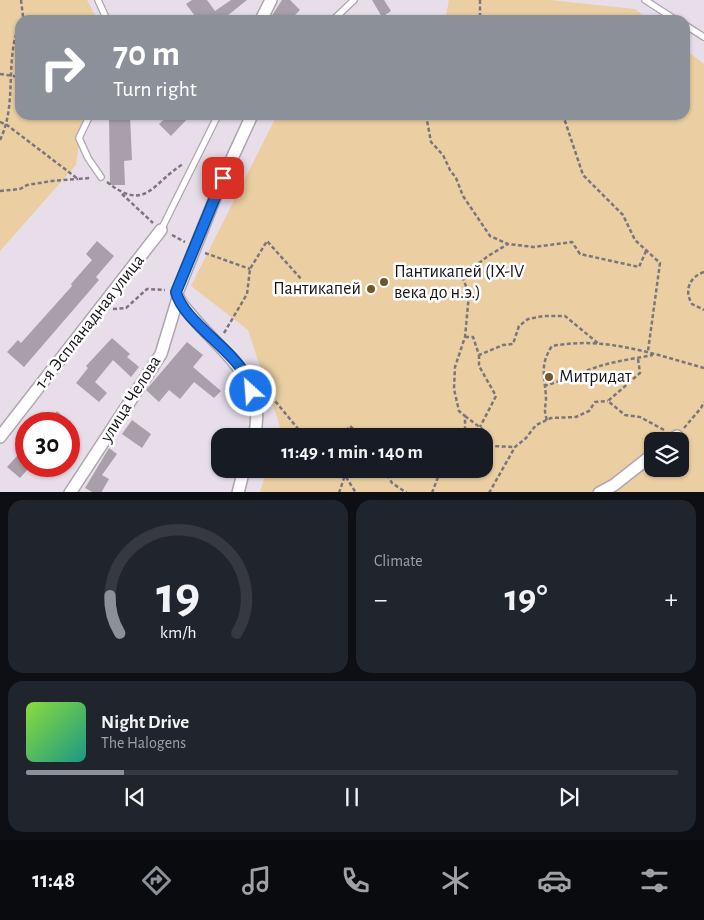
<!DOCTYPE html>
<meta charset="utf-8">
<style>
body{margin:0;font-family:"Alegreya Sans",sans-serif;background:#20242c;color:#f1f3f6;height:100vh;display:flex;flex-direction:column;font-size:19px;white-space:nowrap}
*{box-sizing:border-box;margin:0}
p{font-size:16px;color:#9ea1a6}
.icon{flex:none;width:28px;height:28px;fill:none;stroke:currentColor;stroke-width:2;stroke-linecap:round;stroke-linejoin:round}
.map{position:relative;height:492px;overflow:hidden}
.drawer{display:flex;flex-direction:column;gap:8px;padding:8px;background:#0d0f14;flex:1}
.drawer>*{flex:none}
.guide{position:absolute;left:15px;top:15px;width:675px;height:105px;border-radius:15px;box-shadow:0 1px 4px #0004;background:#8c9099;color:#fff;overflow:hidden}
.fabs{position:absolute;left:644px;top:432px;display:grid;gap:10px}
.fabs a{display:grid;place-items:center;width:45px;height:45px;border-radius:10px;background:#171b24;box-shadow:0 1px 4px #0004;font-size:25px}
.speed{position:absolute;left:15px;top:412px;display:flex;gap:10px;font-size:25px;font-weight:700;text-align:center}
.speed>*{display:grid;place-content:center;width:65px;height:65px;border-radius:50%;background:#171b24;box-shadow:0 1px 4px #0004;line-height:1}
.speed .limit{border:8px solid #d22;background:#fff;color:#111}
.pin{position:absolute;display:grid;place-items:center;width:42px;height:42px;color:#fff;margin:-21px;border-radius:10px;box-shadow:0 2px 8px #0006}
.me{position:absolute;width:55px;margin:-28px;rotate:334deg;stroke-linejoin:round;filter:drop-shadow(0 0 4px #0008)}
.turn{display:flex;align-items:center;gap:18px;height:105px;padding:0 15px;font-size:22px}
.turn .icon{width:65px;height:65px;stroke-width:2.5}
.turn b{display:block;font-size:35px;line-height:42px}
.big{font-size:38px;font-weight:700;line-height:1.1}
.drawer .tile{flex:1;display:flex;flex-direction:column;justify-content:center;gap:8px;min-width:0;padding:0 18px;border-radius:15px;background:#20242c}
.drawer .dial{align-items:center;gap:0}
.dial svg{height:130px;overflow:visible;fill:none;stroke:#363941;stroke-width:7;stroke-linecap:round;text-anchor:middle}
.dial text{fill:#f1f3f6;stroke:none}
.song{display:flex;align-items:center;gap:15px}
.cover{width:60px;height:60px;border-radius:8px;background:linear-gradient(135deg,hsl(90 70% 55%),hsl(170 70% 35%))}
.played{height:5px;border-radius:2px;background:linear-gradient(90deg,#8c9099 15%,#363941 15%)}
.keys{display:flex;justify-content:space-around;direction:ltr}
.heat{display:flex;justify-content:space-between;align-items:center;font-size:28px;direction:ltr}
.drawer .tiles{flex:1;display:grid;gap:8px;grid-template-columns:1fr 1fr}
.tile:last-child{grid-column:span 2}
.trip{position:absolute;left:211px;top:428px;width:282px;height:50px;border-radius:15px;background:#171b24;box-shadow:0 1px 4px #0004;font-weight:700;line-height:50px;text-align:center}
.tabs{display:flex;height:80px;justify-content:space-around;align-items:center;background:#090b0e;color:#9ea1a6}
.tabs .icon{width:35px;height:35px}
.tabs .selected{color:#8c9099}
.tabs b{font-size:22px;color:#f1f3f6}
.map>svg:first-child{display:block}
.green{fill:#ebcfa3;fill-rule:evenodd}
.building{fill:#a89fab}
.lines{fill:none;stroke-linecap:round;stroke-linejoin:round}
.service-casing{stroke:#afa5b1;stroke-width:8}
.minor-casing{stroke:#afa5b1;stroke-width:14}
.path{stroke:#7b757d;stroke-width:2.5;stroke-dasharray:4 2.5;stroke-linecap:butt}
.service{stroke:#fff;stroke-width:5.5}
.minor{stroke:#fff;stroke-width:11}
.route-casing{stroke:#114b97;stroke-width:12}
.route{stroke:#1a73e8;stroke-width:9}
.poi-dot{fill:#725629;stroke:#fff;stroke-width:2}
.labels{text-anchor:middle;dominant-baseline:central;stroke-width:5;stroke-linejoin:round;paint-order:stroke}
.poi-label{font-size:18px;fill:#181519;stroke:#fff;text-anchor:start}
.street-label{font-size:18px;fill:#181519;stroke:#fff}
</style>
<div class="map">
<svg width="704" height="493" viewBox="0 0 704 493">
<rect width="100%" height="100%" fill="#e7deea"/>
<path class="green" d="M0 0H87L97 19 20 20V115H83L76 165 0 251Z
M449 0H550L635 9 649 20H445Z
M685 49 704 64V492H260L267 469H485V436H277L280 427 248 330 191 286 277 115H685ZM652 441H680V469H652Z"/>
<path class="building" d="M192 0H207L215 11 231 0H247L222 20H198L186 4Z
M282 0H290L300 10 290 20H269Z
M372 0H384L391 11 382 17Z
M109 115H130L132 160 124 161 125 185H110Z
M169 115H191L171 136 159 124Z
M97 241 114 256 96 277 99 280 24 367 7 352 18 340 21 343 72 286 71 284 92 260 86 254Z
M112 338 130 354 127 357 139 367 131 377 113 360 95 382 107 393 99 402 76 383 88 368 86 366Z
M187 342 203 355 193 367 221 391 214 398 194 382 180 399 169 390 159 402 146 390Z
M57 411 71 424H46Z
M132 420 151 434 142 448 122 434Z
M109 448 117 454 102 475 109 479 101 493H94L85 488Z
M17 456 30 467 20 478 7 467Z"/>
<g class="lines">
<defs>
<path id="service" d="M98 0 107 20
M645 0 676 20
M333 20 354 0
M685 25 704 37
M90 115 79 138 88 158 101 177
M161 230 218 115"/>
<path id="minor" d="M261 20 271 0
M252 115 223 178 177 293C178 301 185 308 191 315 220 351 269 382 254 436
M0 437 161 230
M670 441 677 436
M70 493 161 354 178 298
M238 493 244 469
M599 493 614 485 652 455"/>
</defs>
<use href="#service" class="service-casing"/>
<use href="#minor" class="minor-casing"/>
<path class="path" d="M21 0 23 16 21 20
M480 0V20
M0 74 20 77
M426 115 431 142 443 155 450 170 456 178 463 196 490 236 508 244 534 247 572 242 580 254 639 267 646 251
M561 115 565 121 583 175 623 215 635 240 660 263 648 351
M0 122 7 125 78 179 90 178
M0 140C18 103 4 60 20 23
M107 182C146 213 152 183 183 164
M0 191 20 189 27 185 52 181 78 179
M122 194 153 223
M172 235 185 242
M205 253 250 269
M704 272C689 277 684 291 692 304L704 310
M113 309 126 308 147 289 165 290
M224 333 247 294 250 269 267 241 302 280
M465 337H473L479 355 503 345 513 344 519 326 528 319 544 316H565L599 344
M479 355V366L496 396 480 427
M638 359 640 373 608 401 625 415 640 417 666 431
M544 386C566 380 587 369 607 364 622 360 638 358 653 355
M265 395 271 396 304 436
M465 416 486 432 491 446 515 447
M547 420C544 412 545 408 546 401 546 379 538 367 552 346 605 336 654 354 704 368
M684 428 701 408 704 402
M342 436 350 426 361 436
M462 436 465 431V416L459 411 454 389 455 367 465 337 469 294 462 276 488 256 508 244
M384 469 392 483 407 493
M346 477 356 493
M339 493 347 469
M432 493 441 469
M489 493 515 447 526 438 536 425 551 418 576 417 589 411 595 402 608 401"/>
<use href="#service" class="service"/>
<use href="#minor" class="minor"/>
</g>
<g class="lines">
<defs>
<path id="route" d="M223 178 176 292C182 319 230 348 244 373 247 378 249 385 251 391"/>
</defs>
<use href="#route" class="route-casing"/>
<use href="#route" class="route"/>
</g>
<g class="poi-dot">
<circle cx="384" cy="282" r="5"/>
<circle cx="371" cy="289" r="5"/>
<circle cx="549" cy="377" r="5"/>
</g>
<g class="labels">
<g class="poi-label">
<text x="394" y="272">Пантикапей (IX-IV<tspan x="394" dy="21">века до н.э.)</tspan></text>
<text x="361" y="289" text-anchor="end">Пантикапей</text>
<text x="559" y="377">Митридат</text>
</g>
<g class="street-label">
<text transform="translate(90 322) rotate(-52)">1-я Эспланадная улица</text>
<text transform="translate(131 399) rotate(-58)">улица Челова</text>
</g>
</g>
</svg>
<div class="fabs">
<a><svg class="icon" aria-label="layers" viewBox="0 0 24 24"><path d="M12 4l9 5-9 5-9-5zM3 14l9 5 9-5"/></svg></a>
</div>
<div class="speed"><div class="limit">30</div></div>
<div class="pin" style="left:223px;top:178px;background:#d93025"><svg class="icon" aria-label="arrive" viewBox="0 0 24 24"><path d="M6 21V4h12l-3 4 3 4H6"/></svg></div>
<svg class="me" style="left:251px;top:391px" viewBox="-20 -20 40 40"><circle r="17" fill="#1a73e8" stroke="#fff" stroke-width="3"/><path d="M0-11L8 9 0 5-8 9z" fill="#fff"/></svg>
<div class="trip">11:49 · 1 min · 140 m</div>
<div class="guide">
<div class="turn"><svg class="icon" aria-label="right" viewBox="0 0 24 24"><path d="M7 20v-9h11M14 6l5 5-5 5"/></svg><div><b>70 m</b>Turn right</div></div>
</div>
</div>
<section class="drawer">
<div class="tiles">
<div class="tile dial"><svg viewBox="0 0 100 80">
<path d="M14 69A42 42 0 1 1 86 69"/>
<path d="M14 69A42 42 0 0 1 8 46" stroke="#8c9099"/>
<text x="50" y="56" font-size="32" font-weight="700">19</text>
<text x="50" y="72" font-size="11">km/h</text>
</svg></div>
<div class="tile"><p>Climate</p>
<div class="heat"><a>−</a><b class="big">19°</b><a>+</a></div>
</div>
<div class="tile">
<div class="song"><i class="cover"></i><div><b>Night Drive</b><p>The Halogens</p></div></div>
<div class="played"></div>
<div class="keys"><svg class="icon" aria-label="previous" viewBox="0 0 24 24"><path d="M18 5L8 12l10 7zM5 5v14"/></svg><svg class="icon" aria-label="pause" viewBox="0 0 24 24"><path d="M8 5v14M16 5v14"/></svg><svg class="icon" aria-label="next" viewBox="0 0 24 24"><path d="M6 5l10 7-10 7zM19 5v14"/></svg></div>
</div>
</div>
</section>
<nav class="tabs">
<b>11:48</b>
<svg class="icon selected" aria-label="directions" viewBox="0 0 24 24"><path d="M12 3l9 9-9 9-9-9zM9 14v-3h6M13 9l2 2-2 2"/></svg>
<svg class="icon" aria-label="music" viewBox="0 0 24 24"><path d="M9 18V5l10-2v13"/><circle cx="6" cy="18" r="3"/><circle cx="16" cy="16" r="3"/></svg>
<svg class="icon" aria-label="phone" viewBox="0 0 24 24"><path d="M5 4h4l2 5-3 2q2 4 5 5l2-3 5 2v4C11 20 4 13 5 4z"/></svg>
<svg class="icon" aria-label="climate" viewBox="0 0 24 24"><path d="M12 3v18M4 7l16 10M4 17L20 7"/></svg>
<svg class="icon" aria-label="car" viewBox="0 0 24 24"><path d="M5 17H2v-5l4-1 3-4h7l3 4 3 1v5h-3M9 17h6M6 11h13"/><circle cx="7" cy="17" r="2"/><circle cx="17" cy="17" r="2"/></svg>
<svg class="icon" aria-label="filters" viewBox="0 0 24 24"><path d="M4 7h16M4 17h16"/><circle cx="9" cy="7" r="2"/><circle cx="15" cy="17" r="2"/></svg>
</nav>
